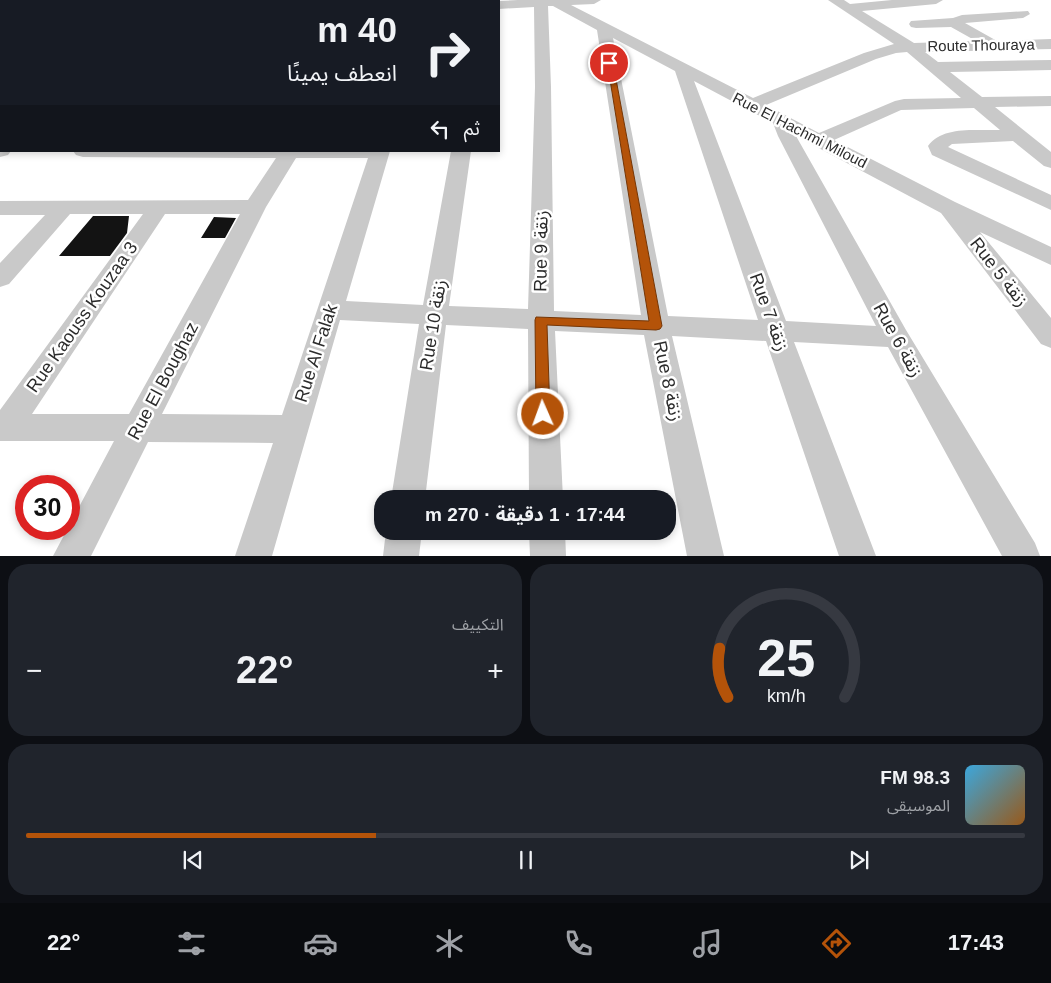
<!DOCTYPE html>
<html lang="ar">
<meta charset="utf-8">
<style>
body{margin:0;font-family:Arial,"Noto Sans Arabic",sans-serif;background:#20242c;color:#f1f3f6;direction:rtl;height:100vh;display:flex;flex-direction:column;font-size:19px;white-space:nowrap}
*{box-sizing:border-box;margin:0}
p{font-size:16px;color:#9ea1a6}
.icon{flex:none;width:28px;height:28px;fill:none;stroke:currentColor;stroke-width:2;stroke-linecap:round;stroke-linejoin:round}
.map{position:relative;height:556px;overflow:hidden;direction:ltr}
.panel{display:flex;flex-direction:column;gap:8px;padding:8px;background:#0d0f14;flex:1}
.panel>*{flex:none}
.guide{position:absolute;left:0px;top:0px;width:500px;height:152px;box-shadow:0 2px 8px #0003;direction:rtl;background:#171b24;color:#f1f3f6;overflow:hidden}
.speed{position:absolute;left:15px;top:475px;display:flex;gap:10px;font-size:25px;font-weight:700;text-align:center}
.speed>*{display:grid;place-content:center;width:65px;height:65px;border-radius:50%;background:#171b24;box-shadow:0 2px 8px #0003;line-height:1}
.speed .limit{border:8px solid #d22;background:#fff;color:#111}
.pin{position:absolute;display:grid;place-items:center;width:42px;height:42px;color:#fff;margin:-21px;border:2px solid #fff;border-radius:50%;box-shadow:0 1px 5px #0007}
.me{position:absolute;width:55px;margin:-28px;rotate:358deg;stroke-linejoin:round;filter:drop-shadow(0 0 4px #0008)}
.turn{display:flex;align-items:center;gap:18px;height:105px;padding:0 20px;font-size:22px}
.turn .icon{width:65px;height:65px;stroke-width:2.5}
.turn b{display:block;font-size:35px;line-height:42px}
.then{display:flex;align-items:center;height:48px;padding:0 20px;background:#0003;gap:10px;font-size:19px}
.big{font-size:38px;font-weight:700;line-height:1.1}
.panel .card{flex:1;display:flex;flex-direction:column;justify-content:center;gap:8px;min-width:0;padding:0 18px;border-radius:20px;background:#20242c}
.panel .dial{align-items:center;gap:0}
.dial svg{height:130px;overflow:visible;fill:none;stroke:#363941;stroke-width:7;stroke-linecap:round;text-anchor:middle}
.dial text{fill:#f1f3f6;stroke:none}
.song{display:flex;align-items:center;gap:15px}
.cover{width:60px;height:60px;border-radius:8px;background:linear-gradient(135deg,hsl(200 70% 55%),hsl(30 70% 35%))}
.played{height:5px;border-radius:2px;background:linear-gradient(90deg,#b45309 35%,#363941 35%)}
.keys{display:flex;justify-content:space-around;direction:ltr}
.heat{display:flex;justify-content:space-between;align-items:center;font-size:28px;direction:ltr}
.panel .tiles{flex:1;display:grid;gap:8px;grid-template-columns:1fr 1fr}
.card:last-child{grid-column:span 2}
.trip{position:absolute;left:374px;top:490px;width:302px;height:50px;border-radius:20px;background:#171b24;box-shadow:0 2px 8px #0003;font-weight:700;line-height:50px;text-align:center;direction:rtl}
.menu{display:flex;height:80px;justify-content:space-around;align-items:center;background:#090b0e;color:#9ea1a6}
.menu .icon{width:35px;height:35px}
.menu .active{color:#b45309}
.menu b{font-size:22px;color:#f1f3f6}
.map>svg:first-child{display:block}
.building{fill:#131313}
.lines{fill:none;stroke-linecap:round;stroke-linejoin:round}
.minor{fill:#c9c9c9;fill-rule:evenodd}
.route{fill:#b45309;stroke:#753606}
.labels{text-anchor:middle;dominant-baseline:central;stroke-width:5;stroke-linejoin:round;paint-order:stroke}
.far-street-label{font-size:15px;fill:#2c2c2c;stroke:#fff}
.street-label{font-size:18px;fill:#2c2c2c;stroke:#fff}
</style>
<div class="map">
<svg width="1051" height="556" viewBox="0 0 1051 556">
<rect width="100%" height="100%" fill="#fff"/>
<path class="building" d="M93 216H129L127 233 110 256H59Z
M214 217 236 218 225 238H201Z"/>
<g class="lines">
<path class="minor" d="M518 0H601L594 4 571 5 753 98 864 53 894 44 828 0H844L850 4 892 0H943L936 4 862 11 914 43 976 41 951 27 916 28 911 27 909 24 911 21 953 18 962 15 1028 11 1030 14 1023 18 965 23 997 41 1051 39V49L925 52 938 62 1051 60V70L950 72 982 97 1051 96V106L995 107 1051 152V168L1044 166 1013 141 952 144 948 147 1051 195V210L932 155 928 146C943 125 978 131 1000 130L974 108 901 110 834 140 955 202 1051 247V265L980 232 1051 318V348L1041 344 941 213 796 136 906 330 1035 543 1040 556H1002L888 347 794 342 876 556H839L766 341 672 336 724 556H687L644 335 555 331 563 499H529L528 329 446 325 425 499H391L419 324 340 320 272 556H235L273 443 148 442 91 556H53L114 441H0V410L143 214H70L9 284 0 287V263L45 215H0V201L248 200 276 158 83 157 76 155 73 151H390L346 301 423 305 451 151H471L449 306 528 309 535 87 534 7 499 9 498 1ZM548 6H553L597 30 641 315 554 311 551 87ZM613 38 675 71 758 320 668 316ZM907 52 961 98 904 99 895 101 819 133 766 105 876 59 896 53ZM694 81 773 123 778 136 876 326 786 321ZM296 158H368L282 415 162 414 266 207ZM165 214H240L129 414H32Z
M0 10H1V18H0Z
M0 31H1V39H0Z
M0 145 1 151H11L8 155 0 157Z
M386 531H422L419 556H383Z
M529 531H565L566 556H530Z"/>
</g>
<path class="route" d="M607 61 613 63 662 326 660 329 656 330 547 325 550 414 548 418 543 420 538 418 536 414 535 320 536 317 649 321Z"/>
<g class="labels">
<g class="far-street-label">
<text transform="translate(981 45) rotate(-1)">Route Thouraya</text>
<text transform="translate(800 130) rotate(27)">Rue El Hachmi Miloud</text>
</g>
<g class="street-label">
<text transform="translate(541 251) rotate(-89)">Rue 9 زنقة</text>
<text transform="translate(999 272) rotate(52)">Rue 5 زنقة</text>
<text transform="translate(769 312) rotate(70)">Rue 7 زنقة</text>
<text transform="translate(82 317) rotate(-55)">Rue Kaouss Kouzaa 3</text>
<text transform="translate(433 325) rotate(-81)">Rue 10 زنقة</text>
<text transform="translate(898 340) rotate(61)">Rue 6 زنقة</text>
<text transform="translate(316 353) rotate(-72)">Rue Al Falak</text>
<text transform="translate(163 381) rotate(-62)">Rue El Boughaz</text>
<text transform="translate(668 381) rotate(78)">Rue 8 زنقة</text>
</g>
</g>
</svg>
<div class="speed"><div class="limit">30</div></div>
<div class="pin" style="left:609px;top:63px;background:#d93025"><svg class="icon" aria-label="arrive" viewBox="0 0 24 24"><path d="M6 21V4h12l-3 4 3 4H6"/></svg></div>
<svg class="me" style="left:543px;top:414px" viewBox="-20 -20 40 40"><circle r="17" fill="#b45309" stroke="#fff" stroke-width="3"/><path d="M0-11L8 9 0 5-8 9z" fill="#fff"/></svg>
<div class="trip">17:44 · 1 دقيقة · 270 m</div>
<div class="guide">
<div class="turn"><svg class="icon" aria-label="right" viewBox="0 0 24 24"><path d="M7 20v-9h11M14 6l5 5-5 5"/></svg><div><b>40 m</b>انعطف يمينًا</div></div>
<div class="then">ثم<svg class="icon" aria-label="left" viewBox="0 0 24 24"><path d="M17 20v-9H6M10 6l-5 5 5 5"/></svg></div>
</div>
</div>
<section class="panel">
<div class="tiles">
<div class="card dial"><svg viewBox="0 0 100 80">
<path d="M14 69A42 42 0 1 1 86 69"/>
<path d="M14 69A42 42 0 0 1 9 39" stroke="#b45309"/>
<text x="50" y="56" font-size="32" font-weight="700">25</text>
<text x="50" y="72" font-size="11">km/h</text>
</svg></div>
<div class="card"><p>التكييف</p>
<div class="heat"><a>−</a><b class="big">22°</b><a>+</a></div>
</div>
<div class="card">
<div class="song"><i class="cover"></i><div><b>98.3 FM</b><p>الموسيقى</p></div></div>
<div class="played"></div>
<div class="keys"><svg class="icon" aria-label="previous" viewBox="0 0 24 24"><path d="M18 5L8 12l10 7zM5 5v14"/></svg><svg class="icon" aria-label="pause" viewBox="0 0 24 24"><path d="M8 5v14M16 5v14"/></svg><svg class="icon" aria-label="next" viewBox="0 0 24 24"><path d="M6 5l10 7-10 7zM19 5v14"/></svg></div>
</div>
</div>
</section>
<nav class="menu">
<b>17:43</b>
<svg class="icon active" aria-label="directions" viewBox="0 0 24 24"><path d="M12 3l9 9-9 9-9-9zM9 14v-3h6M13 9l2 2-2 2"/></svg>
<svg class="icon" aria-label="music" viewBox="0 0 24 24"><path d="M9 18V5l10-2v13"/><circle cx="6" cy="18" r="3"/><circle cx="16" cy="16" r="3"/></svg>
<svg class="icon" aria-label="phone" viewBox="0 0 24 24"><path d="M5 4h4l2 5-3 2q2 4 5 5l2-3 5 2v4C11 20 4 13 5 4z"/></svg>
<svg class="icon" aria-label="climate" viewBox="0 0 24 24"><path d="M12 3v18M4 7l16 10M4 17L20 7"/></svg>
<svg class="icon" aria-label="car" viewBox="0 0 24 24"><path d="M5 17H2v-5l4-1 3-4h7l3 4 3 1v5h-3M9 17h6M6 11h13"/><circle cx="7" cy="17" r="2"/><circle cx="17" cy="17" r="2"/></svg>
<svg class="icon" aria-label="filters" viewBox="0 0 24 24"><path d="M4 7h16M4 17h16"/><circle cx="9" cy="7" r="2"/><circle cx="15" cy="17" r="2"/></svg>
<b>22°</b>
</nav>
